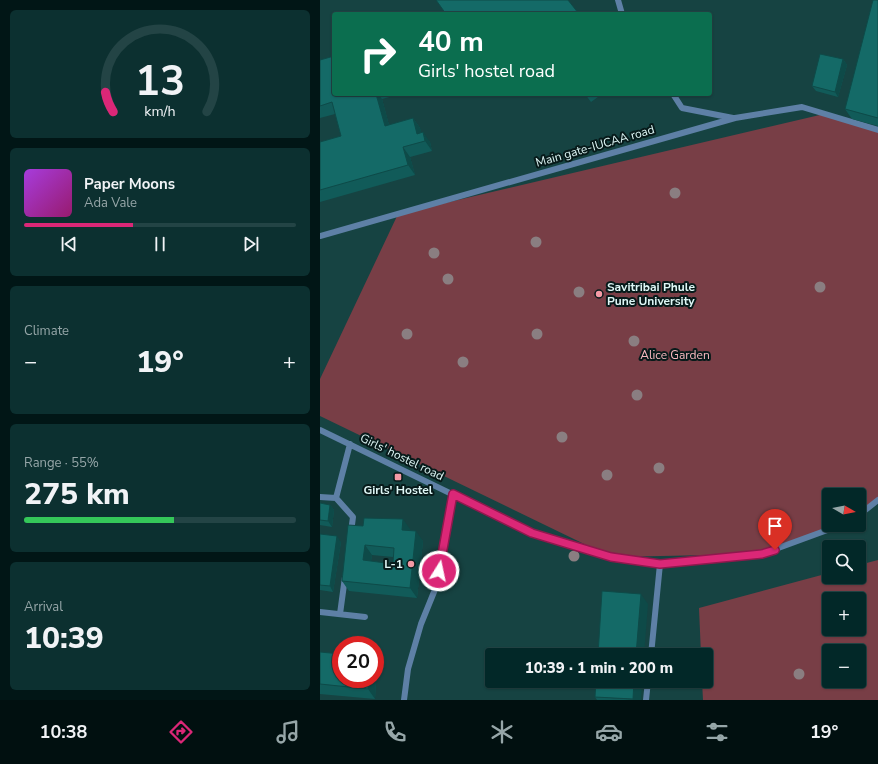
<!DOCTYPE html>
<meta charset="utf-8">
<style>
body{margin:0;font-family:"Nunito Sans",sans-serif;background:#0c3030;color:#f1f3f6;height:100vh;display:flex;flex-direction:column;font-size:15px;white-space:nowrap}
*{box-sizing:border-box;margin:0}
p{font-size:13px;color:#96a6a8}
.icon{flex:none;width:22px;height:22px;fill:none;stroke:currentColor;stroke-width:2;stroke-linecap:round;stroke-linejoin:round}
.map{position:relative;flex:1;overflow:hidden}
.side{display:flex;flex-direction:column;gap:10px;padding:10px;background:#011616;width:320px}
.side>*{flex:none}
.guide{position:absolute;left:12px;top:12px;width:380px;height:84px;border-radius:4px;box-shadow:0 1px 3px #0004,0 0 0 1px #234445;background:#0b6e4f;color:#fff;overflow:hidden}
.needle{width:26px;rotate:99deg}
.controls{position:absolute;left:502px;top:488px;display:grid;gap:8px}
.controls a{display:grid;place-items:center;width:44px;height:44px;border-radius:4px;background:#022828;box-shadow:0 1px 3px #0004,0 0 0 1px #234445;font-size:20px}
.speed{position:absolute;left:12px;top:636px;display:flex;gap:8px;font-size:20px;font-weight:700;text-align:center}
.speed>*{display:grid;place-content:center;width:52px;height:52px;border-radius:50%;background:#022828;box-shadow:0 1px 3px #0004,0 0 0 1px #234445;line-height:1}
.speed .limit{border:6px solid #d22;background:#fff;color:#111}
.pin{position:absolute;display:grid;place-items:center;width:34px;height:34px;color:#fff;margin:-41px -17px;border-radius:50% 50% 50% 0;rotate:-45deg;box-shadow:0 0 4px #0007}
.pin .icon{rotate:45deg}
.me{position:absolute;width:44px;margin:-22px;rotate:10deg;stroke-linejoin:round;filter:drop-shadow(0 0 3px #0008)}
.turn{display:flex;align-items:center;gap:14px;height:84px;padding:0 20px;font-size:18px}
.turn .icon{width:52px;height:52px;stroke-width:2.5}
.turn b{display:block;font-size:28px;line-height:34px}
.big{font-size:30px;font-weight:800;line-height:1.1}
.side .widget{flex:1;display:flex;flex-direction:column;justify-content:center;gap:6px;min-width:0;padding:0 14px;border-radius:6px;background:#0c3030}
.side .dial{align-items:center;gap:0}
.dial svg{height:104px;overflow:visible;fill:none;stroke:#234445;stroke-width:7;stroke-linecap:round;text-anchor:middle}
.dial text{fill:#f1f3f6;stroke:none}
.song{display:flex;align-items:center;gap:12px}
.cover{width:48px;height:48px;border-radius:6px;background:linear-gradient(135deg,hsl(280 70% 55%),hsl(320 70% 35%))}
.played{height:4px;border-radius:2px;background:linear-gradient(90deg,#db2777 40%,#234445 40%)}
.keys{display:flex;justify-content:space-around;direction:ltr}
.heat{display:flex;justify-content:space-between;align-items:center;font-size:22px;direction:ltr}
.charge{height:6px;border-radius:3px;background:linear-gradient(90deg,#34c759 55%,#234445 0)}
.trip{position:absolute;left:165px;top:648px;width:228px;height:40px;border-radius:4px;background:#022828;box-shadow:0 1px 3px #0004,0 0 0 1px #234445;font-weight:800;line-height:40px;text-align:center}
.tab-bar{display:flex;height:64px;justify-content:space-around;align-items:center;background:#011010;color:#96a6a8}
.tab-bar .icon{width:28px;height:28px}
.tab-bar .selected{color:#db2777}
.tab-bar b{font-size:18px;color:#f1f3f6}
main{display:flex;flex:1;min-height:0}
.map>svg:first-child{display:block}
.built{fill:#164342;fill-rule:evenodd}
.green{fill:#783e46;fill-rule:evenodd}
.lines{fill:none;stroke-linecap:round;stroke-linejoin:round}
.lane{stroke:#5e80a6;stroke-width:6}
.tree{fill:#8a7e81}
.wall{fill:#115b59;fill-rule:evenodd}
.shaded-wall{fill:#0e4a48}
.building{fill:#146a67;stroke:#0e4a48;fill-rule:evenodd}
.route-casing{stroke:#8e194d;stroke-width:10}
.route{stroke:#db2777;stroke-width:7}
.poi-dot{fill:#f49aa5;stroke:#071a1a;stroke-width:1.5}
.labels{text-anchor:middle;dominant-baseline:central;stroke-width:4;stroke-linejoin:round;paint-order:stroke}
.street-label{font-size:12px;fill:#dff7f6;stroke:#071a1a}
.poi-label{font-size:12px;font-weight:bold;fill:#dff7f6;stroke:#071a1a;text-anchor:start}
.park-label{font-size:12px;fill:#f9b8bf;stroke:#071a1a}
</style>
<main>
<section class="side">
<div class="widget dial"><svg viewBox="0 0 100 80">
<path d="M14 69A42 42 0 1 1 86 69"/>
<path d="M14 69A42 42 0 0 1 8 54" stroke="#db2777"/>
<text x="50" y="56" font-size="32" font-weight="700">13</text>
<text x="50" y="72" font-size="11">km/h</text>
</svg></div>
<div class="widget">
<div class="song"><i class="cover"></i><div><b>Paper Moons</b><p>Ada Vale</p></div></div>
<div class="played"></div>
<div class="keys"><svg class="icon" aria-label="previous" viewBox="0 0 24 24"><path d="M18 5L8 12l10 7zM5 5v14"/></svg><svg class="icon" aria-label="pause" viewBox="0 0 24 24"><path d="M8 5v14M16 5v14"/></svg><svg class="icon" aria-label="next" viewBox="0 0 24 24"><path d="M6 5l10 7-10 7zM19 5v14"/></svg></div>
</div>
<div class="widget"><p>Climate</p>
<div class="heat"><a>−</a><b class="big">19°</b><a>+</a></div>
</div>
<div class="widget"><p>Range · 55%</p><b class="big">275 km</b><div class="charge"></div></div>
<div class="widget"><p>Arrival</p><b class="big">10:39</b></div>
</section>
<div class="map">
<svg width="558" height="700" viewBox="0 0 558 700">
<rect width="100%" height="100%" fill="#033635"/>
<path class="built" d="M0 0H558V700H0ZM14 14H390V94H14ZM509 495H539V525H509ZM509 547H539V577H509ZM509 599H539V629H509ZM21 645H55V679H21ZM509 651H539V681H509ZM172 655H386V681H172Z"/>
<path class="green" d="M504 114 558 130V498L539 514V495H509V525H521L442 554 291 557 0 416V379L78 214Z
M558 560V700H383L382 681H386V655H381L379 608 509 573V577H539V565ZM509 599H539V629H509ZM509 651H539V681H509Z"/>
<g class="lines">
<path class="lane" d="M298 0 302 14
M353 94 362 108 413 118
M0 236 415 118 482 107 558 130
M0 430 212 533 291 557 340 564 442 554 521 525
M30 444 16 498 33 517 31 532
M0 497 16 498
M539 515 558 500
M0 612 45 617
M20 614 25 577
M331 655 340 564
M84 700 88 669 101 624 116 587 133 494
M326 700 328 681"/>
</g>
<g class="tree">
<circle cx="355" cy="193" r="5.5"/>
<circle cx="216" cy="242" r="5.5"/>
<circle cx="114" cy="253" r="5.5"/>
<circle cx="128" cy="279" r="5.5"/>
<circle cx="500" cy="287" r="5.5"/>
<circle cx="259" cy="292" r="5.5"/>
<circle cx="87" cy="334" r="5.5"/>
<circle cx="217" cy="334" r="5.5"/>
<circle cx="314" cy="341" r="5.5"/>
<circle cx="143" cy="362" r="5.5"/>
<circle cx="317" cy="395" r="5.5"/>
<circle cx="242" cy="437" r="5.5"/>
<circle cx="339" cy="468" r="5.5"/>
<circle cx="287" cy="475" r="5.5"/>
<circle cx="254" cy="556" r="5.5"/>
<circle cx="479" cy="674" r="5.5"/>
</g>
<path class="wall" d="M558 0V126L532 119 525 109Z
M523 59 527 65 518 97 496 91 492 86Z
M0 60 14 94H80L62 99 69 125 93 118 100 128 101 133 110 142 112 151 90 157 95 175 0 202V142L21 136 15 114 0 118Z
M265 94H282L271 102Z
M0 503 10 505 14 510 12 527 0 525Z
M43 526 90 529V531L103 541 97 598 29 591 22 581ZM52 555 73 557V564L51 561Z
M0 534 21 542 13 592 0 590Z
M0 652 57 666 55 699 0 694Z
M275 697 321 700H277Z"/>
<path class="shaded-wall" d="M523 59 527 65 518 97 515 92Z
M56 94H58L62 99 72 136 65 126Z
M93 118 100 128 104 141 97 134Z
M103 132 110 142 112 151 105 141Z
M83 147 90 157 95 175 88 165Z
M10 505 14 510 12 527 8 521Z
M83 519 90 529 89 540 82 530Z
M96 531 103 541 97 598 90 588Z
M17 536 21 542 13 592 10 586Z
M45 545 52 555 50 570 43 560Z
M321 594 328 604 324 655H316Z
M55 663 57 666 55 699 48 689 49 679H55Z
M314 681H322L321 700H313V699Z"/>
<path class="building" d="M116 0H248L259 14H126Z
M553 0H558V118L525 109Z
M500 54 523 59 515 92 492 86Z
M14 56V94H56L65 126 93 118 97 134 103 132 105 141 83 147 88 165 0 190V142L21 136 12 102 0 106V60Z
M0 503 10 505 8 521 0 520Z
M44 518 83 519 82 530 96 531 90 588 22 581 28 525 43 526ZM45 545 74 548 73 564 43 560Z
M0 534 17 536 10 586 0 585Z
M282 591 321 594 316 655H278Z
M0 652 21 654V679H49L48 689 0 684Z
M276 681H314L313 699 275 697Z"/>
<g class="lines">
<defs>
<path id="route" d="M119 571 133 494 212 533 291 557 340 564 442 554 455 550"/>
</defs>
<use href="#route" class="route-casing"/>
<use href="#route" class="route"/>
</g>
<g class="poi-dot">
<circle cx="279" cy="294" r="4"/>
<rect x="74" y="473" width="8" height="8" rx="2"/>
<circle cx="91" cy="564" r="4"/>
</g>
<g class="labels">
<g class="street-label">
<text transform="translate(275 146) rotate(-16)">Main gate-IUCAA road</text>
<text transform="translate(82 457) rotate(26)">Girls' hostel road</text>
</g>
<g class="poi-label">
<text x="287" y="287">Savitribai Phule<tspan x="287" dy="14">Pune University</tspan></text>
<text x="78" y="490" text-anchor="middle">Girls' Hostel</text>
<text x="83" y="564" text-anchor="end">L-1</text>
</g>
<g class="park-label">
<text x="355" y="355">Alice Garden</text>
</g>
</g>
</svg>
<div class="controls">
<a><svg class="needle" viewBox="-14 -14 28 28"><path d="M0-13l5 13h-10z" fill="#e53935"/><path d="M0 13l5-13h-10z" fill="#96a6a8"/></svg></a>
<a><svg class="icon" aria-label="search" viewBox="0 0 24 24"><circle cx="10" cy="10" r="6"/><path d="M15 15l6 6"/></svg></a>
<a>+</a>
<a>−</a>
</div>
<div class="speed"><div class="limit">20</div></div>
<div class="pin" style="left:455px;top:550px;background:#d93025"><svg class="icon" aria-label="arrive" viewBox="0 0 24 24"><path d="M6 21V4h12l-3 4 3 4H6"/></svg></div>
<svg class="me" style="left:119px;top:571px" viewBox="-20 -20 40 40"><circle r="17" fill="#db2777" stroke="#fff" stroke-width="3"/><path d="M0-11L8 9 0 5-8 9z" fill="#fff"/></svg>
<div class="trip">10:39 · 1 min · 200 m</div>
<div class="guide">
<div class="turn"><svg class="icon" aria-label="right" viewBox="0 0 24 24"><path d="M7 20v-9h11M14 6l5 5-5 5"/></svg><div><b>40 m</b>Girls' hostel road</div></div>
</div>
</div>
</main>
<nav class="tab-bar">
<b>10:38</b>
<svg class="icon selected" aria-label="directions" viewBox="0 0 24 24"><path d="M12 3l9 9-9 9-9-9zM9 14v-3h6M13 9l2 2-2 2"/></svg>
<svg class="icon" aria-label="music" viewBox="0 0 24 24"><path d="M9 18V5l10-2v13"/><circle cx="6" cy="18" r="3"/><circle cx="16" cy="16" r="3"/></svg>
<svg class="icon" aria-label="phone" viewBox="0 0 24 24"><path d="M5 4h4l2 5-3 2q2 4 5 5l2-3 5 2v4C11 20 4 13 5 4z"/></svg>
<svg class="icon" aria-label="climate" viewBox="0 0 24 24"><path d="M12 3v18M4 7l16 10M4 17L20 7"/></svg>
<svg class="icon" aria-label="car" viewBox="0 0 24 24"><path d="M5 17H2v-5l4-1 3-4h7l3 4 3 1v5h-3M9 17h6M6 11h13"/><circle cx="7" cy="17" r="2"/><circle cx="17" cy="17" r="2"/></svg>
<svg class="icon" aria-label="filters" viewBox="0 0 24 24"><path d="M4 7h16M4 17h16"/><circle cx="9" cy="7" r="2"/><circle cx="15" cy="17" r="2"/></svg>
<b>19°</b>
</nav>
